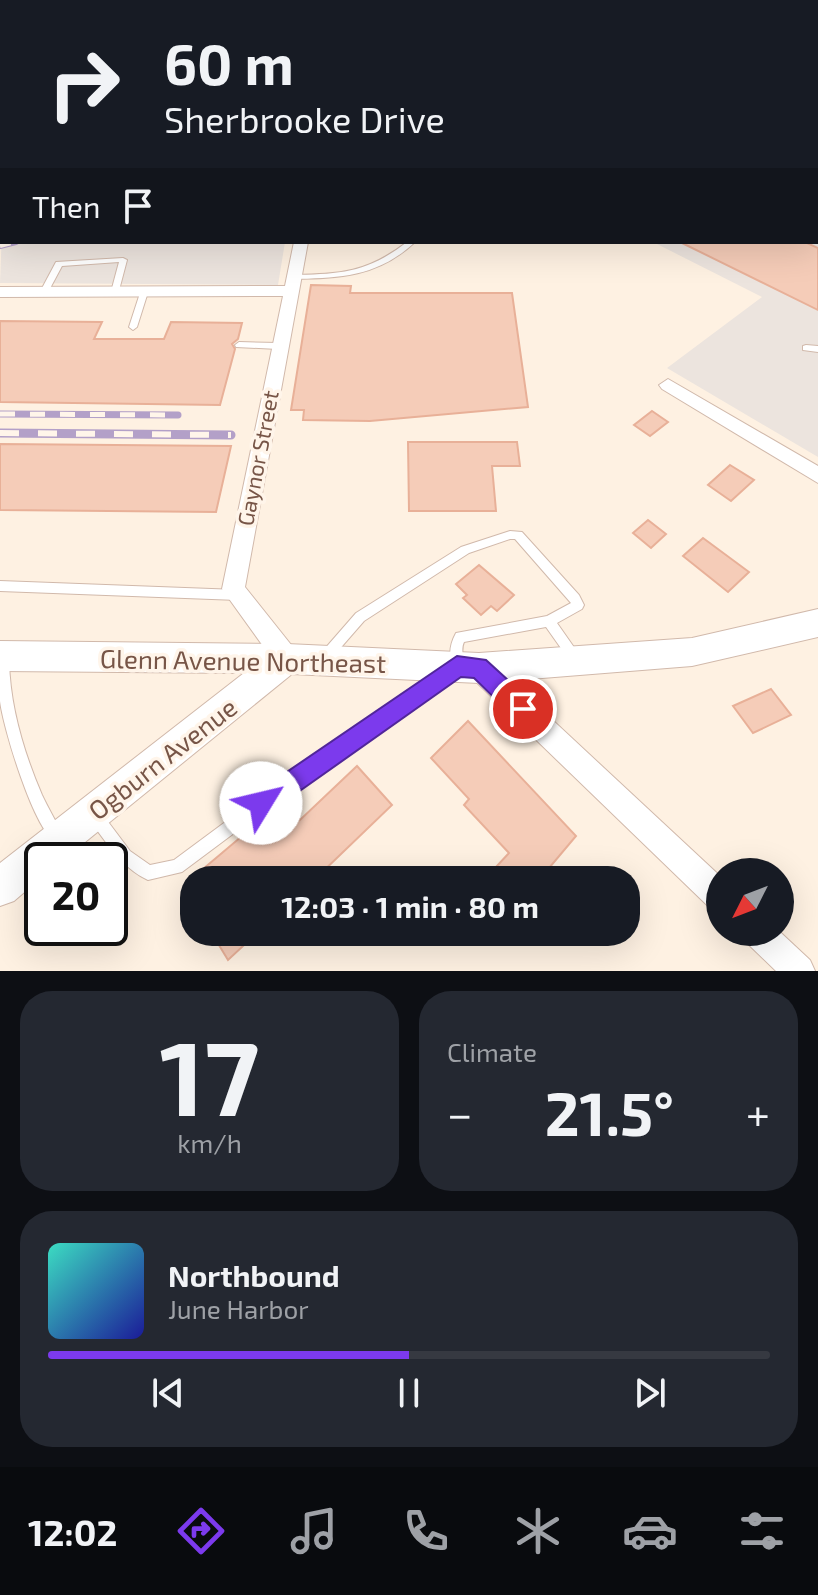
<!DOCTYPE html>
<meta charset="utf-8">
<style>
body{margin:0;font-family:"Exo 2",sans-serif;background:#242831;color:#f1f3f6;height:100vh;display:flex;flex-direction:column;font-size:30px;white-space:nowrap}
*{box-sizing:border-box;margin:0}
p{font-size:26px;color:#9ea1a6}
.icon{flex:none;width:44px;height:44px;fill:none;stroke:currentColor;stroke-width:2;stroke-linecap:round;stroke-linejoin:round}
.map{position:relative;height:971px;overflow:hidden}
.drawer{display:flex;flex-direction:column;gap:20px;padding:20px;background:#0d0f14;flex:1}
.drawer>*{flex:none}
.guide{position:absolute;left:0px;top:0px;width:818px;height:244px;box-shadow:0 8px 32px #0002;background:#171b24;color:#f1f3f6;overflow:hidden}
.needle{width:52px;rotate:228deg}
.buttons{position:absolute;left:706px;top:858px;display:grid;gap:16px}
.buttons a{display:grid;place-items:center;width:88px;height:88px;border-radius:50%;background:#171b24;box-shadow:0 8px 32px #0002;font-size:40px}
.speed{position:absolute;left:24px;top:842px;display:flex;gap:16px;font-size:40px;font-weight:700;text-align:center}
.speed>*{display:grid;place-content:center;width:104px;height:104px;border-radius:50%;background:#171b24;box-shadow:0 8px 32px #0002;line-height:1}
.speed .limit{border:4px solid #111;border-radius:12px;background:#fff;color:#111}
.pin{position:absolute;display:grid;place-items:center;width:68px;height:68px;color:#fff;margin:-34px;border:4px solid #fff;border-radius:50%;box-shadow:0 2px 8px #0007}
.me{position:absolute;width:88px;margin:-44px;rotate:54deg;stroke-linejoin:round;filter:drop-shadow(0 0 6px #0008)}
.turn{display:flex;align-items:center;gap:28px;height:168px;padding:0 32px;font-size:36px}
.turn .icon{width:104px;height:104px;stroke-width:2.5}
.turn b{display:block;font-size:56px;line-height:68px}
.then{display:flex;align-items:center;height:76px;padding:0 32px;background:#0003;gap:16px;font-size:30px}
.big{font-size:60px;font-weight:700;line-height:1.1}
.drawer .widget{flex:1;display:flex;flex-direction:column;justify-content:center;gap:12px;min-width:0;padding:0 28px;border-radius:32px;background:#242831}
.drawer .dial{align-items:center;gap:0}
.dial b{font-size:104px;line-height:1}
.song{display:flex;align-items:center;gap:24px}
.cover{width:96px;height:96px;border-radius:12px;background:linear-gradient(135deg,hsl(170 70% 55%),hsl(240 70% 35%))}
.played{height:8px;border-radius:4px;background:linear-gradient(90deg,#7c3aed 50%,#363941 50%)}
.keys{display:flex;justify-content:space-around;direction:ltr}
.heat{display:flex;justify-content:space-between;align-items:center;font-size:44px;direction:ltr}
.drawer .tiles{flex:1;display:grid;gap:20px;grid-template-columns:1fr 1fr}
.widget:last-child{grid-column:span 2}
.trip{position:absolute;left:180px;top:866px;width:460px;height:80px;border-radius:32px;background:#171b24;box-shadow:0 8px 32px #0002;font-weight:700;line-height:80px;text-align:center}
.tabs{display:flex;height:128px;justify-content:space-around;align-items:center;background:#090b0e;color:#9ea1a6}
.tabs .icon{width:56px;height:56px}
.tabs .active{color:#7c3aed}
.tabs b{font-size:36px;color:#f1f3f6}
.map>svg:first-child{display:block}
.industrial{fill:#ece4de}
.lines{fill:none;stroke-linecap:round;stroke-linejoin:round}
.stream{stroke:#9bd6db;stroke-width:3}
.building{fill:#f5ccb8;stroke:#e8b098;stroke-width:2}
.service-casing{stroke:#d1b9ab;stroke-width:2}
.minor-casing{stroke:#d1b9ab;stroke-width:2}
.tertiary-casing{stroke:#d1b9ab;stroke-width:2}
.secondary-casing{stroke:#d5b9a8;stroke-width:2}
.service{fill:#fff;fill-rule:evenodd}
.minor{fill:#fff;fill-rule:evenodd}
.tertiary{fill:#fff;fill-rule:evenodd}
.secondary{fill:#fff;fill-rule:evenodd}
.rail-far3-casing{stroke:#b3a0c8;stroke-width:4}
.rail-far2-casing{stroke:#b3a0c8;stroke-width:6}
.rail-far1-casing{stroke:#b3a0c8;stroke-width:7}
.rail-casing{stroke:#b3a0c8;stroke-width:9}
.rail-far3{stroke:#fff5ea;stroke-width:3;stroke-dasharray:9;stroke-linecap:butt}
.rail-far2{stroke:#fff5ea;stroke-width:4;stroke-dasharray:11;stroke-linecap:butt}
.rail-far1{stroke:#fff5ea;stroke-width:5;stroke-dasharray:15;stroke-linecap:butt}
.rail{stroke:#fff5ea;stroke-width:6;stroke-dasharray:19;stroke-linecap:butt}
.route{fill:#7c3aed;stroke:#51269a;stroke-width:2}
.labels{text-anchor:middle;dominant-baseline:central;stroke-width:7;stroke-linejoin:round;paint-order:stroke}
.street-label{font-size:22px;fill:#775547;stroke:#fff5ea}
.near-street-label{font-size:26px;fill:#775547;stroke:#fff5ea}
</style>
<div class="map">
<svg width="818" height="971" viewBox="0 0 818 971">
<rect width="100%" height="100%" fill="#fef1e2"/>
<path class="industrial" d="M818 61V457L667 368 762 297 653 242H816Z
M2 230V242H285L278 285 0 283Z"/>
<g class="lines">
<path class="stream" d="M260 2 264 0
M816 62 818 65"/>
</g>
<path class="building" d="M680 242H805L818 248V310Z
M311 285 351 286 350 293H512L528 407 370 421 303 420 304 410H291Z
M0 321 102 322 94 339H164L171 322 242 323 238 339 232 344 235 349 220 405 0 402Z
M652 411 668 422 650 436 634 425Z
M408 442H517L520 466H492L496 511H409Z
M0 444 231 446 216 512 0 510Z
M730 465 754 480 731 501 708 485Z
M648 520 666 534 651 548 633 533Z
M703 538 749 572 728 592 683 556Z
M479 565 514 595 497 611 491 606 481 615 463 598 467 595 456 584Z
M771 689 791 715 753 733 733 706Z
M468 721 576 836 539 880H505L495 868 509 853 464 805 469 799 431 758Z
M357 766 392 805 314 880H190L286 799 300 820Z
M211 932H258L228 960Z"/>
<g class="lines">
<defs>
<path id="service" d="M352 0H357L359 2H354Z
M460 0H465L467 2H462Z
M386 1H389V2H384Z
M0 85 2 86V93L0 92Z
M816 235H818V240H816Z
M407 242H415C378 277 340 278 292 279L288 277 292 275C341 274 367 273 407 242Z
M123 258 127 260 118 294H112L111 292 119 262 62 266 47 294H41L40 292 56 262Z
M141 290H147L148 292 137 327 133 330 129 327Z
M239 342 278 343 282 346 278 349 236 347 235 345Z
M806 345 818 346V352L803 350V346Z
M510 531 522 532 579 595 584 605 582 609 557 623 578 653 580 657 578 661 574 663 570 661 546 627 464 642C460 650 465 659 461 667L457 669 453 667C448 655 450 644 456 633L547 616 571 603 515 539H510L469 553 364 621 330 660 326 662 322 660 320 656 322 652 356 613 461 547Z
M0 581 238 590 242 591 244 595 242 599 238 600 0 591Z
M3 655 7 657 9 661C10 707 24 753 42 795 48 808 56 821 62 834L60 839 55 841C34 830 3 727 0 701 0 687 0 671 0 657Z
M447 668 451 670 453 674 451 678 288 793 182 872 148 880C122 868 107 843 90 821L88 816 90 811 95 809 100 811 130 851 150 865 174 860 278 783Z"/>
<path id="minor" d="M294 242H308L245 587 296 651 299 659 296 667 287 670 278 667 222 589 283 296 0 297V287L285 286Z
M668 379 818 466V483L662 389 659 385Z
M479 657 488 660 720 876V911L709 907 470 676 467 668 470 660Z
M743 932H780L810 960 815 971H776L747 943Z"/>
<path id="tertiary" d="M818 609V637L692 666 479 683 292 674 63 860H42V877L14 901 0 906V863L244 673 0 671V641L287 644 479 653 692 638Z"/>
<path id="secondary" d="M0 63H2V73H0Z"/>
</defs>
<use href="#service" class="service-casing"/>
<use href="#minor" class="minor-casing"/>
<use href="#tertiary" class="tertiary-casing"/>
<use href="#secondary" class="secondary-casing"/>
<use href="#service" class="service"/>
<use href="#minor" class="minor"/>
<use href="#tertiary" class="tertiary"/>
<use href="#secondary" class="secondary"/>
<defs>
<path id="rail-far3" d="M765 2 768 0"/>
<path id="rail-far2" d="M0 246 16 242"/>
<path id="rail-far1" d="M0 414 178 415"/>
<path id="rail" d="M0 433 231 435"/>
</defs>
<use href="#rail-far3" class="rail-far3-casing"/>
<use href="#rail-far2" class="rail-far2-casing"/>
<use href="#rail-far1" class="rail-far1-casing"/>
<use href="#rail" class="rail-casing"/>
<use href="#rail-far3" class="rail-far3"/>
<use href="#rail-far2" class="rail-far2"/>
<use href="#rail-far1" class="rail-far1"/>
<use href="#rail" class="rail"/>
</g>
<path class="route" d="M457 656 486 660 531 701 534 709 531 717 523 721 514 717 474 678 461 677 270 812 261 816 253 812 249 803 253 795Z"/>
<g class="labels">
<g class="street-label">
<text transform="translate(257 458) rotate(-79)">Gaynor Street</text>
</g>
<g class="near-street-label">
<text transform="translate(243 660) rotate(1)">Glenn Avenue Northeast</text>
<text transform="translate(162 758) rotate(-38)">Ogburn Avenue</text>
</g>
</g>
</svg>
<div class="buttons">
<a><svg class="needle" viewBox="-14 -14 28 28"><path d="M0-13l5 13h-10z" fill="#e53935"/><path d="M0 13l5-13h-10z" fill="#9ea1a6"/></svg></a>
</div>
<div class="speed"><div class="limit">20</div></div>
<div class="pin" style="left:523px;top:709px;background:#d93025"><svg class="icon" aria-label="arrive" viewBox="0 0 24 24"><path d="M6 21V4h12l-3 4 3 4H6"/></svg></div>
<svg class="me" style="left:261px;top:803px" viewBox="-20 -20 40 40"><circle r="19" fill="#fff"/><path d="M0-13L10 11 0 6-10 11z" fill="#7c3aed"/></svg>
<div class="trip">12:03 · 1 min · 80 m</div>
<div class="guide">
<div class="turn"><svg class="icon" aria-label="right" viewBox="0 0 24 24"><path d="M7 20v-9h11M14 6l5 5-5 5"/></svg><div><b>60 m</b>Sherbrooke Drive</div></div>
<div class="then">Then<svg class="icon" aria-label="arrive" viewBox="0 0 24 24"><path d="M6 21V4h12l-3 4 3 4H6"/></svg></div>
</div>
</div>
<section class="drawer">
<div class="tiles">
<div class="widget dial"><b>17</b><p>km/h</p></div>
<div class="widget"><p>Climate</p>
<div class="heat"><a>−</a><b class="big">21.5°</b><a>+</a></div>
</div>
<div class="widget">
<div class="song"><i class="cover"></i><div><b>Northbound</b><p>June Harbor</p></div></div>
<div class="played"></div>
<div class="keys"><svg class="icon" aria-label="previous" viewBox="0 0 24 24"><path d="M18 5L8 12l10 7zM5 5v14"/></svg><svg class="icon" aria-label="pause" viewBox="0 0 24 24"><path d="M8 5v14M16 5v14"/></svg><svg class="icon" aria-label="next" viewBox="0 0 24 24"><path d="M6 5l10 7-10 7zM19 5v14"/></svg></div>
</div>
</div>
</section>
<nav class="tabs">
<b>12:02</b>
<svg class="icon active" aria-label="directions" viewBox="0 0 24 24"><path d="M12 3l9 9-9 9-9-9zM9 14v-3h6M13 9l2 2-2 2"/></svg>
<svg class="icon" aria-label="music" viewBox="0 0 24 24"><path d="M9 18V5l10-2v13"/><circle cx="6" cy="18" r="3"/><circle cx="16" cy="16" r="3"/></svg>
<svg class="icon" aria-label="phone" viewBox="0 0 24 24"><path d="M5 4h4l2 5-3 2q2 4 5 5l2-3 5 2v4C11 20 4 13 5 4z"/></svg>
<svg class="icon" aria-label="climate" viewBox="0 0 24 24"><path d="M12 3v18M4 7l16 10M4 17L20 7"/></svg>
<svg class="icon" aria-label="car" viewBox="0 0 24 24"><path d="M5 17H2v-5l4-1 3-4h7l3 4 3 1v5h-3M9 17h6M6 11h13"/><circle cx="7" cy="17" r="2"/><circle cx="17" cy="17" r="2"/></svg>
<svg class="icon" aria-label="filters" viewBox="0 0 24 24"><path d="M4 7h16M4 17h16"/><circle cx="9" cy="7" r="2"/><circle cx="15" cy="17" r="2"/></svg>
</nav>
